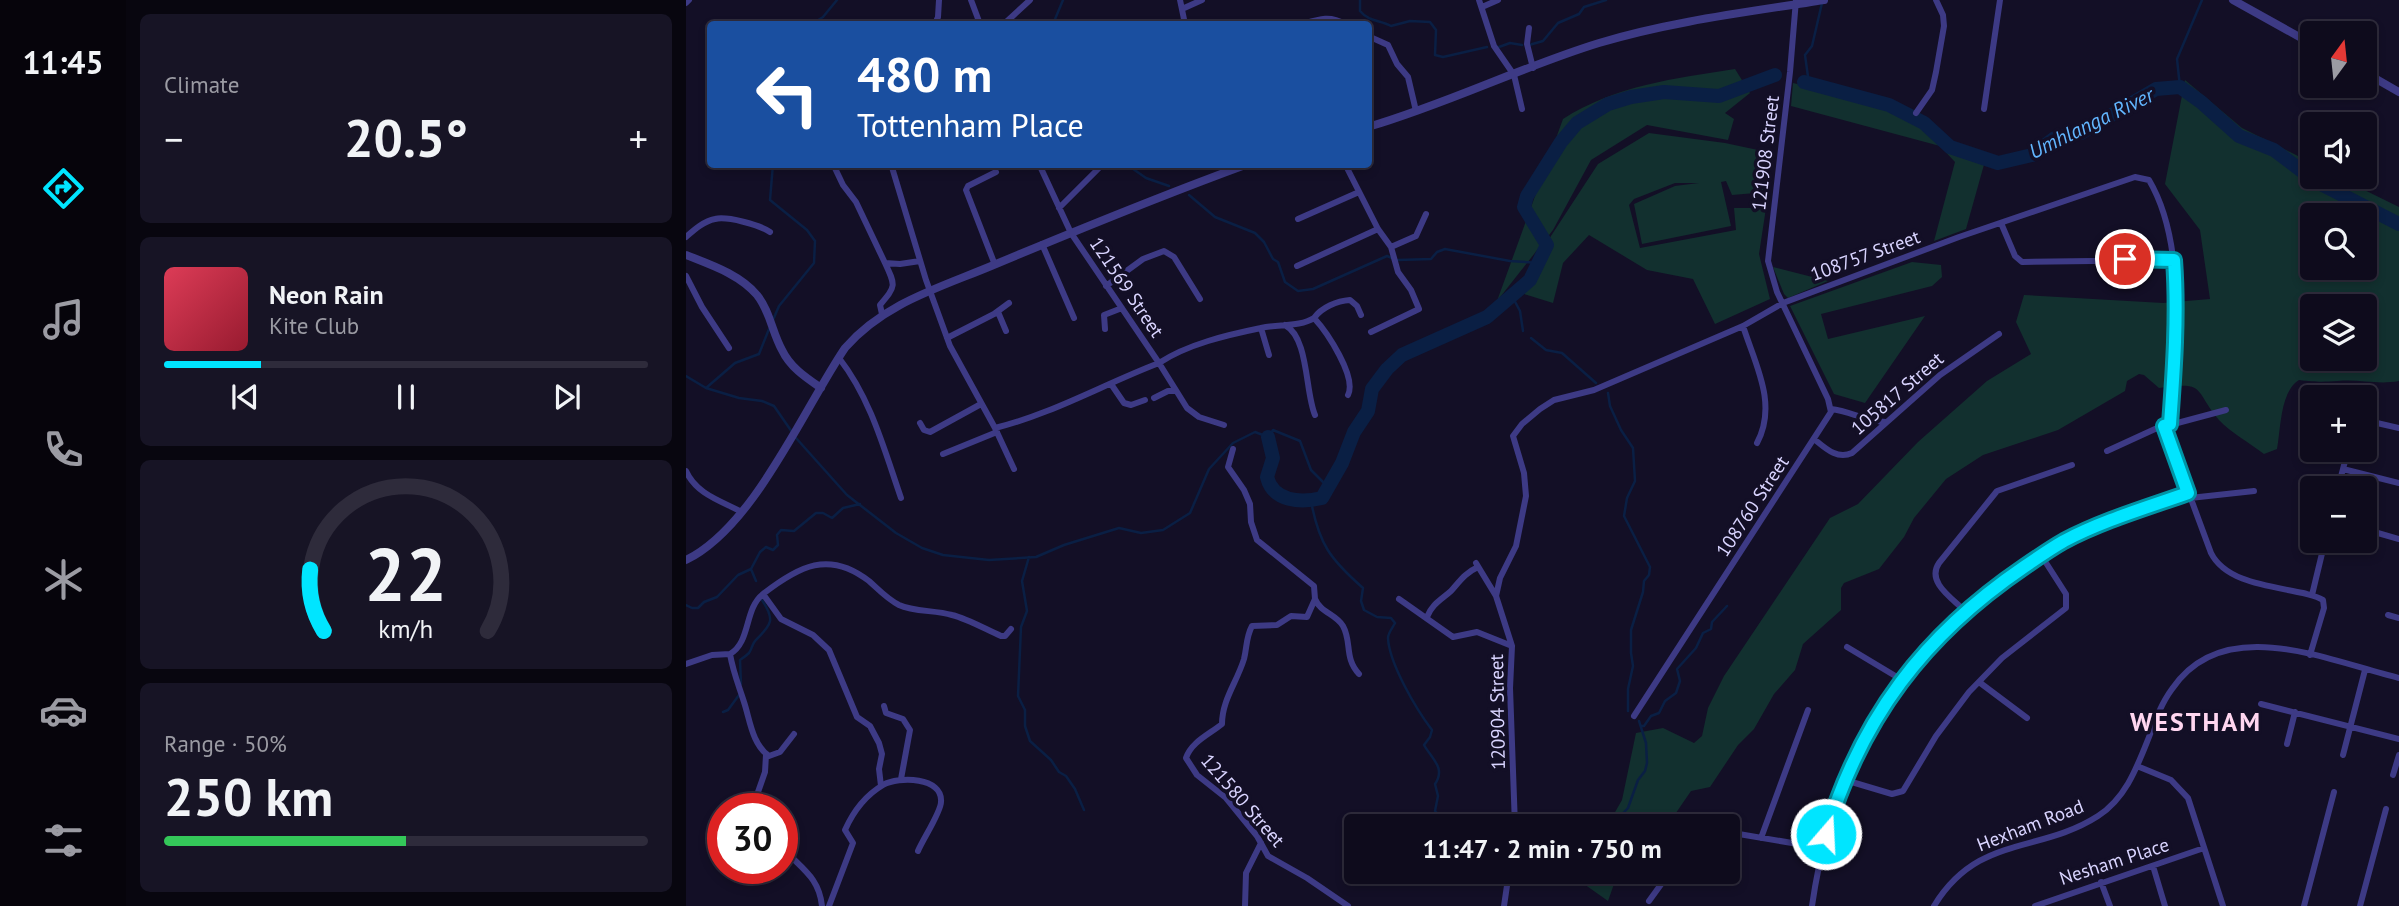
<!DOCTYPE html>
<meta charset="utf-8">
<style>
body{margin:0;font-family:"PT Sans",sans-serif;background:#171425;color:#f1f3f6;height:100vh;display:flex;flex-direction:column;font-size:26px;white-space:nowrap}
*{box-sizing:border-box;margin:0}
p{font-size:23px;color:#9b9ba3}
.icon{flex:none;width:38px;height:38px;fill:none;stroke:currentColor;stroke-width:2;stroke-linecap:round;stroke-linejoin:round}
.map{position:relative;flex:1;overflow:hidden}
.details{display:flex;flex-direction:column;gap:14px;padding:14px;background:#08060f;width:560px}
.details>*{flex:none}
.guide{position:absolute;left:21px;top:21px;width:665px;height:147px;border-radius:7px;box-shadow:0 4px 10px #0003,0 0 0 2px #2e2b3b;background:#1a4fa0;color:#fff;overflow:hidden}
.needle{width:46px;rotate:15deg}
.tools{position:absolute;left:1614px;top:21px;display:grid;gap:14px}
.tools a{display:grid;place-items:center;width:77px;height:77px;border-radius:7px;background:#0e0b1c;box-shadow:0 4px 10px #0003,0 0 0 2px #2e2b3b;font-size:35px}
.speed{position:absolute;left:21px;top:793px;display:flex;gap:14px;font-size:35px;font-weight:700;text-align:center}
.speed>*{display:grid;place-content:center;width:91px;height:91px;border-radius:50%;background:#0e0b1c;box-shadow:0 4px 10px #0003,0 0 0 2px #2e2b3b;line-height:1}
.speed .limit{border:10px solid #d22;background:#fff;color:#111}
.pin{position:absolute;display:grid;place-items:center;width:60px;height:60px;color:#fff;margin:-30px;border:4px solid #fff;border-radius:50%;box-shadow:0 2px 7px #0007}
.me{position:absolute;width:77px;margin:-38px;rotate:19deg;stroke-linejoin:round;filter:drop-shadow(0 0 5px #0008)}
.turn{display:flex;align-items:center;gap:24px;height:147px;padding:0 35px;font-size:32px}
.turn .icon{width:91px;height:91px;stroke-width:2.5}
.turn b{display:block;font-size:49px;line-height:60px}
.big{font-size:52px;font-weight:600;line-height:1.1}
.details .tile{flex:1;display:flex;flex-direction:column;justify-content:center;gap:10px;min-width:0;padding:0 24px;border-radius:10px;background:#171425}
.details .dial{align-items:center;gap:0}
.dial svg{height:182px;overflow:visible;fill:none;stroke:#2e2b3b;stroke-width:7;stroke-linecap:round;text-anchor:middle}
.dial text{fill:#f1f3f6;stroke:none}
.song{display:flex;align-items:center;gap:21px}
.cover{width:84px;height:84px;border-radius:10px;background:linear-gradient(135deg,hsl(350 70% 55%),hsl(350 70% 35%))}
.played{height:7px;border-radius:4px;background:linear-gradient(90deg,#00e5ff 20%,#2e2b3b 20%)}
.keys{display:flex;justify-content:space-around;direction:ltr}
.heat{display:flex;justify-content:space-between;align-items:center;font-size:38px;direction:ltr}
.charge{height:10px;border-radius:5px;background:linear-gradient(90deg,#34c759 50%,#2e2b3b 0)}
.trip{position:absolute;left:658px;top:814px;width:396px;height:70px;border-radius:7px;background:#0e0b1c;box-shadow:0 4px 10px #0003,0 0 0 2px #2e2b3b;font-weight:600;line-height:70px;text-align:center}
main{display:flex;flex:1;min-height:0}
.menu{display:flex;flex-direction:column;width:126px;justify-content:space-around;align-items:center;background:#06040b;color:#9b9ba3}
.menu .icon{width:49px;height:49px}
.menu .current{color:#00e5ff}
.menu b{font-size:32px;color:#f1f3f6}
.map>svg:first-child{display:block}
.green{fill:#12302f;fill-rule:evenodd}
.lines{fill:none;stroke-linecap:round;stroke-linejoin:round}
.stream{stroke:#0a1f44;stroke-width:2.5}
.river{stroke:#0a1f44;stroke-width:14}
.minor{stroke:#3d3a85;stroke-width:6}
.tertiary{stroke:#3d3a85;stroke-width:8}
.route-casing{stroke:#0095a6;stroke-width:18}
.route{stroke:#00e5ff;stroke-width:12}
.labels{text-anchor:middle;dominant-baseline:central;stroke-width:7;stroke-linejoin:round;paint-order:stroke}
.street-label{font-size:19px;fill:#d9d4ff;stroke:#130f26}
.water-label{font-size:21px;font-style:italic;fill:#62b6ff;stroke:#130f26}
.district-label{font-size:26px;font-weight:bold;letter-spacing:2px;fill:#ffd6f0;stroke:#130f26}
</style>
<main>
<nav class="menu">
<b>11:45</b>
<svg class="icon current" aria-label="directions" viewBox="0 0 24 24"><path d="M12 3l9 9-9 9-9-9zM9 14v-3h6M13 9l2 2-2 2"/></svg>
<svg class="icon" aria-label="music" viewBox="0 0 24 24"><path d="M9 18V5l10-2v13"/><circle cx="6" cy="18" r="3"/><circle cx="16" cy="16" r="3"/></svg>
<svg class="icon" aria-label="phone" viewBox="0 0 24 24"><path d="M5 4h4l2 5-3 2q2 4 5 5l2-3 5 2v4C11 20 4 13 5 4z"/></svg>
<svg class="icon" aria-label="climate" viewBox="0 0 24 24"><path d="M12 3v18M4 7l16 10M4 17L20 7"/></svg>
<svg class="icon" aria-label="car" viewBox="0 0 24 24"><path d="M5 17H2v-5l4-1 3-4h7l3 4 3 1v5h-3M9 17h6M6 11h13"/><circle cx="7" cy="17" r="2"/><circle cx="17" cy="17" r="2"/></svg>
<svg class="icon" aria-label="filters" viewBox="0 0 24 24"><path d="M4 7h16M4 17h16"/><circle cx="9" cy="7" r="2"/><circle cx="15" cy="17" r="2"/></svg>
</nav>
<section class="details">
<div class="tile"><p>Climate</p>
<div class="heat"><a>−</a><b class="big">20.5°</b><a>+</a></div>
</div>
<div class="tile">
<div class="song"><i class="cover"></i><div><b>Neon Rain</b><p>Kite Club</p></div></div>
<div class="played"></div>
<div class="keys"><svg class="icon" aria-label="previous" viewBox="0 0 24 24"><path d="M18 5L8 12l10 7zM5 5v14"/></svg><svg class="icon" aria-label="pause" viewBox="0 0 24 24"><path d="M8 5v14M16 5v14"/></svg><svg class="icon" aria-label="next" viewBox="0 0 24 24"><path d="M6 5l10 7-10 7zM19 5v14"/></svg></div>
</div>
<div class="tile dial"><svg viewBox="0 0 100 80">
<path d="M14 69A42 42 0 1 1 86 69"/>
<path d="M14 69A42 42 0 0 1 8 42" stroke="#00e5ff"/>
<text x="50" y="56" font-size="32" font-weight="700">22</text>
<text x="50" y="72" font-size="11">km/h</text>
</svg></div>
<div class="tile"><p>Range · 50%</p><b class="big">250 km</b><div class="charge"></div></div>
</section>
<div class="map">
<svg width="1713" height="906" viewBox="0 0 1713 906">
<rect width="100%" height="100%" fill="#130f26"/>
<path class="green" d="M1049 69 1064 93 1039 113 1048 119 1042 140 961 125 905 160 867 230 811 301 877 119C928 86 990 78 1049 69Z
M1499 80 1556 128 1626 163V177H1652L1713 207V381C1692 385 1673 379 1652 381 1636 382 1630 382 1613 380 1594 392 1595 428 1591 449L1578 454C1564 443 1545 433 1533 420 1507 389 1521 381 1473 388L1458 375 1453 374 1441 381 1439 391 1372 430 1297 455 1260 479 1228 518 1218 537 1193 569 1158 583 1155 588V610L1117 644 1109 670 1088 694 1068 729 1052 745 1024 787 1005 791 981 826H921L936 800 950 733 977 728 1008 743 1016 736 1022 708 1038 676 1144 518 1172 504 1232 442 1301 381 1345 354 1330 322 1338 295 1477 303 1524 299 1514 230 1479 184ZM1626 215H1678V268H1626ZM1626 306H1678V359H1626Z
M1107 83 1203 107 1236 125 1263 150 1299 161 1280 229 1248 241 1269 162 1254 146 1105 106Z
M963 133 1039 143 1086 153 1081 192 1046 195 1040 181 1035 182 1045 226 956 244 948 204 989 186 1013 183H989L948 199 943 205 954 248 1050 230 1048 208H1080L1073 254 1084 299 1029 324 1007 279 961 270 903 235 877 263 867 303 835 293C847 281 867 258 863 239L912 164Z
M1226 262 1255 265 1256 277 1246 286 1135 314 1142 339 1239 316 1179 403 1148 394 1104 306Z
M1087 267 1142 281 1102 298 1098 294Z
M881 872H937L928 884 922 901Z"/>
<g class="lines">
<path class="stream" d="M674 0V11C683 22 694 20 705 26L724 21 744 22 750 30 749 55 757 57 801 47
M126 24 137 17 151 0
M367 24 377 0
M843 45 857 41 872 23 893 14 898 7 920 0
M813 47 824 43 836 45
M1123 84 1119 55 1126 46 1136 3
M1494 87 1491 59 1516 0
M87 164 84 200 121 230 129 241 128 263 93 306 87 320
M440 164 460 178 483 186
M503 195 529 217 569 233 578 242 587 259 592 262 599 282 612 291 627 289 701 256 706 258
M712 260 745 259 751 252 759 249 824 261 854 263
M826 296 834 311 837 331
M83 329 73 354 49 363 20 388 53 398 76 401 88 406 106 432
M845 338 860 350 876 353 910 383
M0 376 20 388
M922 393 924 406 935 430 947 448 949 481 941 498 938 516 964 567 963 575 958 581 957 592 945 630V653L947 666 942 689V711
M110 438 161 495 210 533 236 548 257 555 303 560 350 557 378 545 433 528 455 533 477 530 504 513 523 469 547 443 569 432 582 437 587 430 614 441 625 470 639 484 644 482
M625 501C633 544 644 559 677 588L675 601 678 610 691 617 705 618 709 623C707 627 702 633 702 638 703 663 730 709 746 730L744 737 738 745C746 759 760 768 749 784L752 796 749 811 757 820
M343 557 336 581 341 611 335 627 332 696 339 710V726L344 741 365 760 373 772 380 776 389 789 398 810
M65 569 70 581
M0 605 6 608H12L18 602 31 597 52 575 65 569 74 552 80 547 87 550 92 545 91 535 95 530 108 531 130 513H137L146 518 157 508 174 504
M55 684 54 660C57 658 60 656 63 653 66 649 66 643 71 639 86 623 89 620 76 600
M37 712 42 710 53 695
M956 726H958L965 716 973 713 979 701 990 693 994 681 991 669 1010 648 1017 633 1025 629 1026 622 1041 606
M925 826 942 808 952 780 959 771 961 763 960 743 953 721
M911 881 916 872"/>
<path class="river" d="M1118 82 1203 105 1238 123 1264 147 1312 163 1346 155 1369 138 1395 133 1470 89 1494 87 1515 102 1553 136 1588 150 1629 181 1713 224
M582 437 587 458 581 477C587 502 615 503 636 498L656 463 668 432 682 411 686 389 701 369 716 355 801 317 844 280 861 245 838 207 841 196 875 142 891 123 922 104 945 97 978 92 1033 96 1089 75"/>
<path class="minor" d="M285 0 294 24
M494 0 499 24
M793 0 808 46 828 75 836 109
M0 3 3 0
M796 7 812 0
M496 9 516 0
M249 24 252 17 253 0
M318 24 344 0
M617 24C633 19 644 15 659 24
M843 28 841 44 847 68
M682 36 702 45 711 64 722 77 730 111
M1298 109 1314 0
M1230 113 1246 90 1250 72 1258 26 1257 15 1250 0
M147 164 157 185 170 202 199 263 214 264 234 261
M205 164 240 280 264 346 309 428 328 469
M353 164 385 233 473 363C502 344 541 335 575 328 592 324 614 327 628 318
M659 164 692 229 705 247 712 272 725 290 733 309 685 332
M373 208 417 164
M612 219 673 192
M1315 223 1329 256 1336 262 1488 260
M0 237C8 230 18 221 29 219 41 216 74 225 84 232
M356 244 388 318
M705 247 730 236 740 214
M309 265 280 190 282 186 310 172
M611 266 692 229
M0 276 16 307 43 348
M420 286 457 259 478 251 488 257 514 299
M312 312 320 331
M196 314 194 305C210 286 210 286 199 263
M599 325C623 338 619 392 629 415
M1057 326C1069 364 1092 404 1071 443
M575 328 583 355
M419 329 418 315 436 308
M261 338 308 314 323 303
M153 358C185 399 198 449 215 498
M425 384 438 403 445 405 459 400
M662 395C671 377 641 332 628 318 636 307 651 301 664 300L671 306 675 315
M468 398 482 391H489
M1145 409C1164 411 1181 422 1200 422
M1678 420 1713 428
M234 423 238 430 244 432 295 404
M1478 426 1525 553C1540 583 1586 586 1617 593 1624 595 1631 596 1637 600L1638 608 1624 655
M309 428C366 414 418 384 473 363L501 408 513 417 538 425
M1128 439C1139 448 1151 460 1166 453L1254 375 1313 334
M547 449 542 467 558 490 564 504 565 522 571 540 628 586 629 599 621 617 605 616 591 625 566 626C560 637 561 647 558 659 551 682 536 700 536 724 524 734 505 742 500 758L511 775 540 798 571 836 582 856 621 878 662 906
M1421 451 1469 429 1540 410
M257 454 311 432
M1657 469 1713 483
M0 471C10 494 35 501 56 512
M1652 488 1662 450
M1504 498 1568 491
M1678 529 1713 539
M790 563 810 596 826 646 824 688 829 826
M77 594 95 619 127 635 143 650 171 717 184 726 193 743 196 754 193 769 195 786
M1626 595 1639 541
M810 596 814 578 830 546 840 496 838 473 827 436 836 424 854 409 868 400 908 390 1057 326 1097 303 1273 237 1449 177 1463 180C1502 246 1489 350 1484 424
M629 599C635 613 650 614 657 626 666 642 658 658 673 674
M713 599 767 637 791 632 826 646
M1279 611C1266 598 1240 582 1253 563L1311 491 1386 465
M1702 615 1713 618
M741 617C746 604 755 600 765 591 774 581 779 573 792 567
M1161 647 1216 680
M44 654C65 642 58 609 77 594 113 566 143 550 183 581 192 589 201 599 213 605 228 612 249 610 266 615 282 619 299 629 315 636H319L325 629
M44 654C47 672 53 686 58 702 64 720 66 744 83 756L94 752 108 734
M0 664 26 655 44 654
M1293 682 1341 718
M1575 704 1713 739
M198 706 200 713 217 719 224 730 215 779
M948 716 1145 412 1142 399 1091 292 1082 261 1104 72 1110 0
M1601 744 1609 712
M80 755 79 772 72 792 81 808
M1657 755 1679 670
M1451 766 1485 780 1502 798 1537 906
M1707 775 1713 755
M1159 780 1206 794 1217 791 1250 736 1283 692 1316 658 1380 608V594L1355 555
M1041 832 1136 848
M1075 838 1122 710
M96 847C114 868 133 876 136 906
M1467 866 1479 906
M1415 882 1424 906
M963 901 984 872
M143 906 167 843 159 830C167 812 180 795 197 785 213 776 257 777 255 802 255 812 237 839 232 851
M559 906 560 873 575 843
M818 906 823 872
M1126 906C1147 758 1215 651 1339 567 1352 558 1364 548 1378 541 1418 520 1460 508 1502 493
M1248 906C1292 834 1353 854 1412 816 1440 798 1451 767 1463 737 1469 721 1475 704 1486 689 1538 612 1642 661 1713 678
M1349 906 1518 848
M1618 906 1648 792
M1674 906 1700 809"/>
<path class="tertiary" d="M1547 0 1626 44
M1678 72 1713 92
M682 127C761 104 835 67 913 43 986 21 1063 12 1138 0
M0 255C25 265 53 274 71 295 84 311 86 332 96 350 104 367 119 377 135 388
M0 560C68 527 117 410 159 348 199 302 256 287 310 264 394 229 477 195 562 164"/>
</g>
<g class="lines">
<defs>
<path id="route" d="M1140 834C1175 718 1238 635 1338 567 1351 558 1364 549 1378 541 1418 520 1460 508 1502 493L1478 426 1484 424C1488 370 1492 314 1488 260L1439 259"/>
</defs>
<use href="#route" class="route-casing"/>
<use href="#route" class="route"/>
</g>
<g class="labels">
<g class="street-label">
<text transform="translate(1079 153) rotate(-83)">121908 Street</text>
<text transform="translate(1179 255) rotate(-20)">108757 Street</text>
<text transform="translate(441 287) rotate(56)">121569 Street</text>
<text transform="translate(1211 393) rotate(-41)">105817 Street</text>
<text transform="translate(1066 506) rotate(-57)">108760 Street</text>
<text transform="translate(811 712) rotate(-91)">120904 Street</text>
<text transform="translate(557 800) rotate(49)">121580 Street</text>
<text transform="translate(1344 825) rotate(-21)">Hexham Road</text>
<text transform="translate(1428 861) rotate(-18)">Nesham Place</text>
</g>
<g class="water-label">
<text transform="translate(1405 123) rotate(-26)">Umhlanga River</text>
</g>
<g class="district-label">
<text x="1510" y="721">WESTHAM</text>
</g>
</g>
</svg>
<div class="tools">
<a><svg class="needle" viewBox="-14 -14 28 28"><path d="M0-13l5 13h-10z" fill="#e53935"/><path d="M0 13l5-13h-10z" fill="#9b9ba3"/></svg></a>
<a><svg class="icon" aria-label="sound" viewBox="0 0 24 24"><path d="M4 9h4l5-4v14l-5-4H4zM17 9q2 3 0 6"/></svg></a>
<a><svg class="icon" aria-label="search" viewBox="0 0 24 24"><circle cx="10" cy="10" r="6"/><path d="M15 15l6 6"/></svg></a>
<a><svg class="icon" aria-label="layers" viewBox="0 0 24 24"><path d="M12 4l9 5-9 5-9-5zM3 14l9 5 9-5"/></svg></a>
<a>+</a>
<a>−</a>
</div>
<div class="speed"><div class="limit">30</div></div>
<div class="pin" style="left:1439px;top:259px;background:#d93025"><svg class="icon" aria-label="arrive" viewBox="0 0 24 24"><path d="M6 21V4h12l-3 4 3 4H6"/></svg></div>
<svg class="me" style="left:1140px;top:834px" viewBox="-20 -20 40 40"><circle r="17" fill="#00e5ff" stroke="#fff" stroke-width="3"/><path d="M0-11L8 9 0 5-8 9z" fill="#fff"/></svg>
<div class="trip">11:47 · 2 min · 750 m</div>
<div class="guide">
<div class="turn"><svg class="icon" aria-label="left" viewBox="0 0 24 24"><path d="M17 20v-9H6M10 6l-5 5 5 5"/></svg><div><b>480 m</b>Tottenham Place</div></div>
</div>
</div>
</main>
